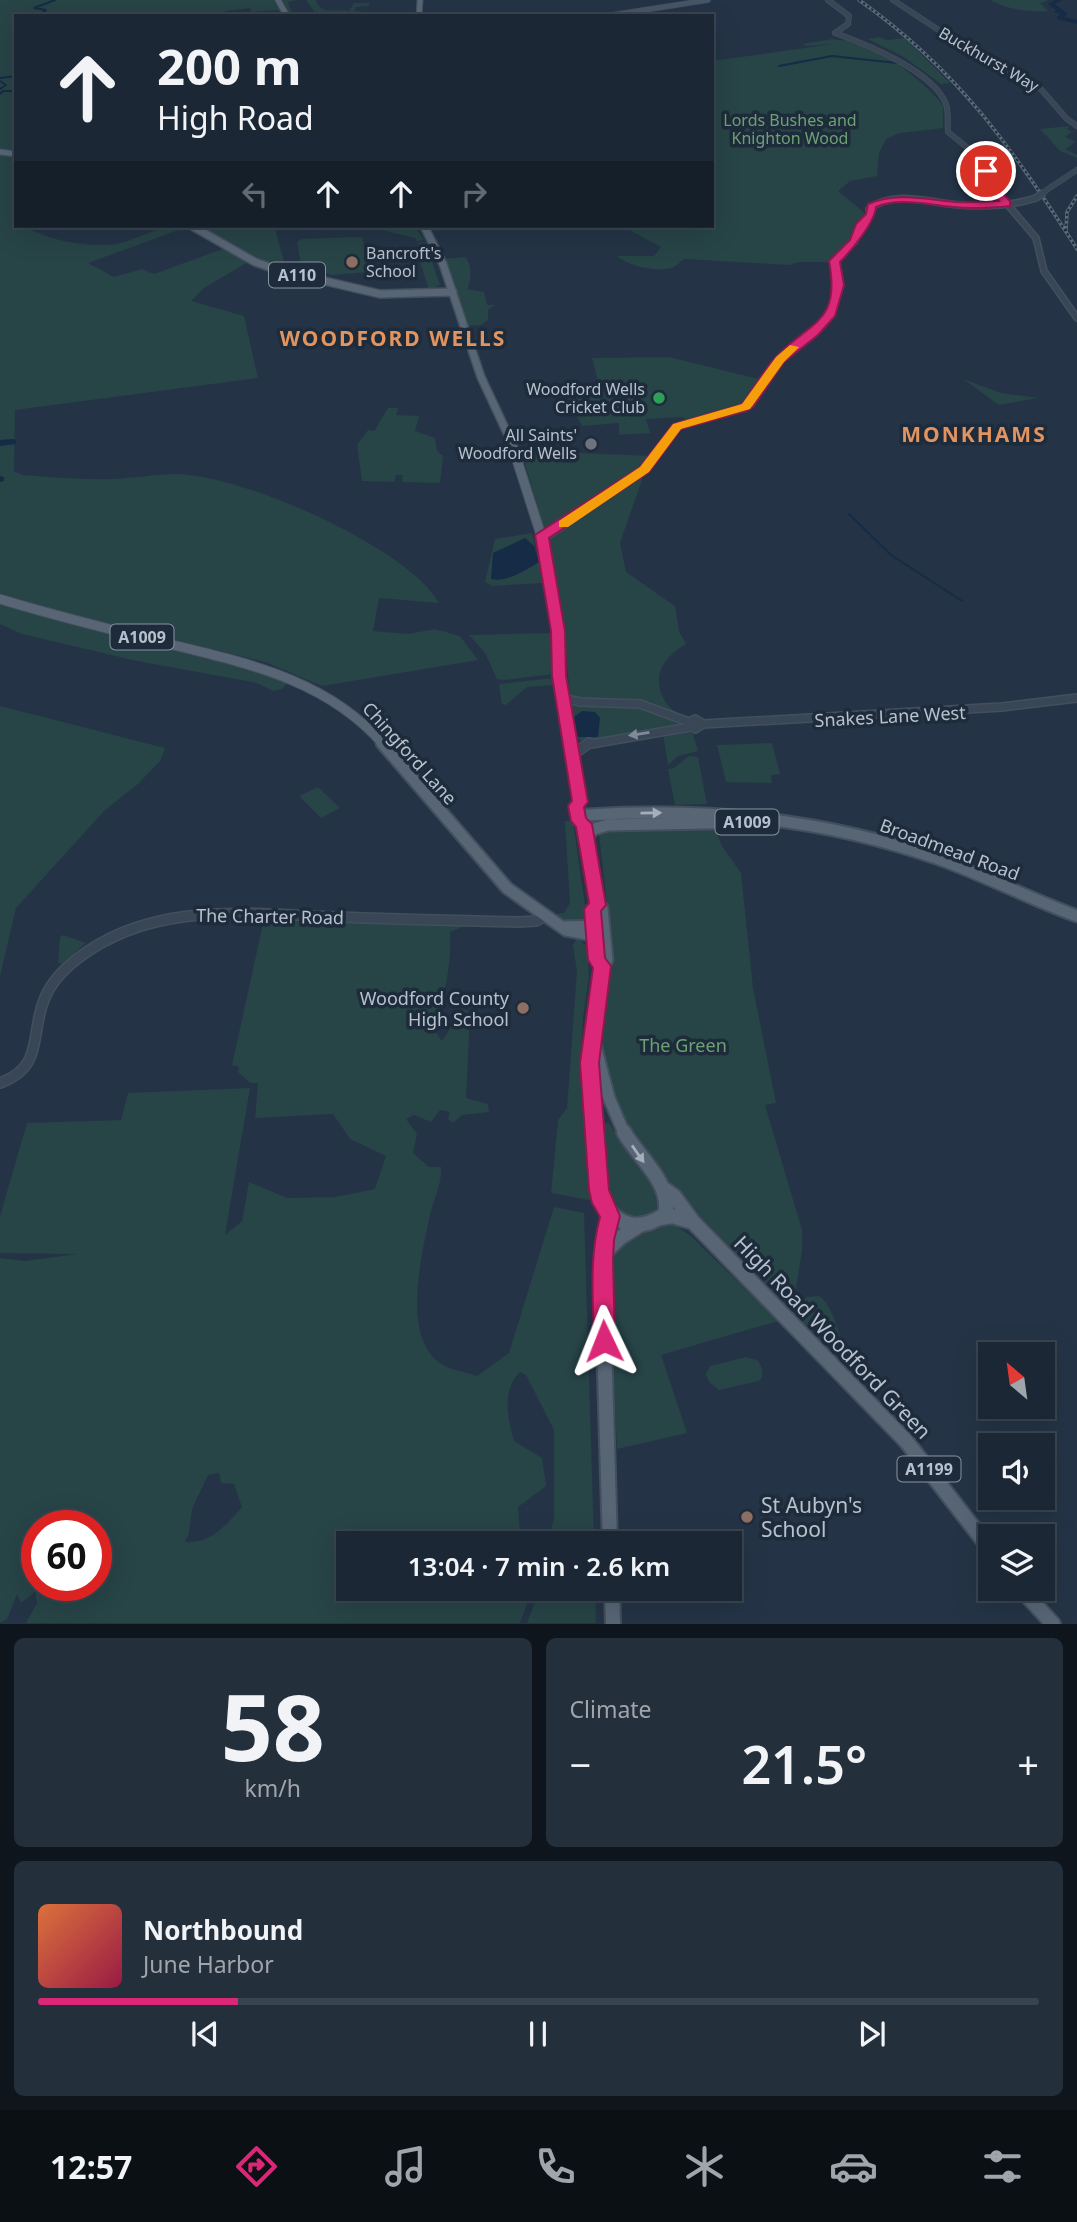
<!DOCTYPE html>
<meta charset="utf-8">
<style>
body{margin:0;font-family:"Noto Sans",sans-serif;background:#242f3c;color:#f1f3f6;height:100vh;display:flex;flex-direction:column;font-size:26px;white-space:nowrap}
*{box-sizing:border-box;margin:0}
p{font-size:23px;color:#a0a5ac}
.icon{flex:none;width:38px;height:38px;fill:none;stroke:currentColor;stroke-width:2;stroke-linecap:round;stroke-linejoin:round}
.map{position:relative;height:1624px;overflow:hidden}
.sheet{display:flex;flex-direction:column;gap:14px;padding:14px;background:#0f151d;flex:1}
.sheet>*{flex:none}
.banner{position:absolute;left:14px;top:14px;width:700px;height:214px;border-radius:0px;box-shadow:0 7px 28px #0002,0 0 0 2px #39444f;background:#1b2734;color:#f1f3f6;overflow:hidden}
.needle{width:46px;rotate:331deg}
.fabs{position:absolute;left:978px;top:1342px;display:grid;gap:14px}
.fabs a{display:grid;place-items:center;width:77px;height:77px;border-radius:0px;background:#1b2734;box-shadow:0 7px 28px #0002,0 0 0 2px #39444f;font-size:35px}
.speed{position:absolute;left:21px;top:1510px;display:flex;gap:14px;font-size:35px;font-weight:700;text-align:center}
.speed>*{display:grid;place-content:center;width:91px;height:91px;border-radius:50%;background:#1b2734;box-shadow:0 7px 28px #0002,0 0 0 2px #39444f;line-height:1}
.speed .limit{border:10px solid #d22;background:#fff;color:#111}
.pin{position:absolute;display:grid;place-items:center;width:60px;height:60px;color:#fff;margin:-30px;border:4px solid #fff;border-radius:50%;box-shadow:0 2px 7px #0007}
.me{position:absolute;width:77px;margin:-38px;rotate:358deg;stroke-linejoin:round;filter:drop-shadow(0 0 5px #0008)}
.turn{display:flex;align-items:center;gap:24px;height:147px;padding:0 28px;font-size:32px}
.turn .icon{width:91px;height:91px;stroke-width:2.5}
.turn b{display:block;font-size:49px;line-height:60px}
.lanes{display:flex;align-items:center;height:66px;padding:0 28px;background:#0003;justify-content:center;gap:35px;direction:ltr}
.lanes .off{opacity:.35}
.big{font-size:52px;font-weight:600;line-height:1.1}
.sheet .widget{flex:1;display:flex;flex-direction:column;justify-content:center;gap:10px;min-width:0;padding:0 24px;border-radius:10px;background:#242f3c}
.sheet .dial{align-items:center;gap:0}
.dial b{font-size:91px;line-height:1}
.song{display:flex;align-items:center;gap:21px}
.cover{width:84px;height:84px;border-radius:10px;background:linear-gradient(135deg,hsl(20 70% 55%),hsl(340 70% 35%))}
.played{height:7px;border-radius:4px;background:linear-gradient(90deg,#db2777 20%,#39444f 20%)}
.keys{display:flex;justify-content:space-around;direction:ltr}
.heat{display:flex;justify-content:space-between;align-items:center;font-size:38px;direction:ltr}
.sheet .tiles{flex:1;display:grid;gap:14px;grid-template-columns:1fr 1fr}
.widget:last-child{grid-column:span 2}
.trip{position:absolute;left:336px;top:1531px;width:406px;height:70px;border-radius:0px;background:#1b2734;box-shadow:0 7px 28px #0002,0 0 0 2px #39444f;font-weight:600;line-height:70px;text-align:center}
.tabs{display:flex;height:112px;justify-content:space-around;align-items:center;background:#0b1015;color:#a0a5ac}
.tabs .icon{width:49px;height:49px}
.tabs .current{color:#db2777}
.tabs b{font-size:32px;color:#f1f3f6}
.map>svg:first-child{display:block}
.green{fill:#274447;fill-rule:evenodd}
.water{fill:#162b46}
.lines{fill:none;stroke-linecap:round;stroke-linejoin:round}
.stream{stroke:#162b46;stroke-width:2}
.river{fill:#162b46;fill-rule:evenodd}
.tertiary-far3-casing{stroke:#434f5e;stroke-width:6}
.tertiary-far2-casing{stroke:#434f5e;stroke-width:8}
.tertiary-far1-casing{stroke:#434f5e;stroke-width:10}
.tertiary-casing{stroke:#434f5e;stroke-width:12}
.secondary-casing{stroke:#434f5e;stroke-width:6}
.primary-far4-casing{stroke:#434f5e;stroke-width:7}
.primary-far3-casing{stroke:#434f5e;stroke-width:10}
.primary-far2-casing{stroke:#434f5e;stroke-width:11}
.primary-far1-casing{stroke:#434f5e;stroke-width:15}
.primary-casing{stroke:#434f5e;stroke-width:18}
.tertiary-far3{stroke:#394655;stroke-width:4.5}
.tertiary-far2{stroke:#394655;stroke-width:5}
.tertiary-far1{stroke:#394655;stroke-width:7}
.tertiary{stroke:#394655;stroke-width:9}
.secondary{stroke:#475568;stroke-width:4.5}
.primary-far4{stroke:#576575;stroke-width:5}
.primary-far3{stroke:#576575;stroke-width:7}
.primary-far2{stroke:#576575;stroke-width:9}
.primary-far1{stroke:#576575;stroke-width:11}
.primary{stroke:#576575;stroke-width:14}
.rail-casing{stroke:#5b6a7c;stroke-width:3.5}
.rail{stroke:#1e2b3a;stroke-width:2;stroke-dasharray:2.5;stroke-linecap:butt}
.tertiary-bridge-far1-casing{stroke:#434f5e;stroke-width:6;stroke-linecap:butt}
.tertiary-bridge-casing{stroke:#434f5e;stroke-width:8;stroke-linecap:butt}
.tertiary-bridge-far1{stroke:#394655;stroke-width:4.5}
.tertiary-bridge{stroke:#394655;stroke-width:5}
.oneway{fill:#7e8a98}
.oneway2{fill:#a4afbc}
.route{fill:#db2777;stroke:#8e194d;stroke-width:2}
.slow{fill:#f59e0b}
.education-dot{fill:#8d6e63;stroke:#1e2b3a;stroke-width:2.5}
.leisure-dot{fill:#2e9e5b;stroke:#1e2b3a;stroke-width:2.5}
.worship-dot{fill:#6b7280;stroke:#1e2b3a;stroke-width:2.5}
.labels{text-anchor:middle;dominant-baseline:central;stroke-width:7;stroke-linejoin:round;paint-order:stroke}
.far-street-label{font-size:16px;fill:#b7c1ce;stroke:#1e2b3a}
.far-park-label{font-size:16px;fill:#6ca176;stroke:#1e2b3a}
.far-poi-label{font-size:16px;fill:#b7c1ce;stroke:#1e2b3a;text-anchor:end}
.shield{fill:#1e2b3a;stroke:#8994a2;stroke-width:2}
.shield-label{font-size:16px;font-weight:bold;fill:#b7c1ce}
.street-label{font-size:18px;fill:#b7c1ce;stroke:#1e2b3a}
.poi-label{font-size:18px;fill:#b7c1ce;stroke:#1e2b3a;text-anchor:end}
.park-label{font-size:18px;fill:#6ca176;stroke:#1e2b3a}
.far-district-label{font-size:21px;font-weight:bold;letter-spacing:2px;fill:#e19360;stroke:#1e2b3a}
.near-street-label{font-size:21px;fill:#b7c1ce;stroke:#1e2b3a}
.near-poi-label{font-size:21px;fill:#b7c1ce;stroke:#1e2b3a;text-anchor:start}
</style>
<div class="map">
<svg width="1077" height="1624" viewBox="0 0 1077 1624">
<rect width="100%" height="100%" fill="#243446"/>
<path class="green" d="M0 0H297L288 2 293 16H286L277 10 251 12V8L225 11 226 14 210 16H16V153L0 151Z
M306 0H316C320 15 336 9 349 11L354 3H370L369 6 356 7 354 11 415 16H321L325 15 316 14Z
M990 0H1049L1040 3 1048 11C1029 12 1007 10 990 0Z
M879 37 887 40 905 38 950 83 941 84 904 57 868 39Z
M833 39C842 42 845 39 854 40 875 44 932 87 943 106V128L900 133 886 139 879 153 877 176 850 181 838 191 866 214 857 224 852 239 830 262H799L789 265 685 259C681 261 675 267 671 268 655 272 628 266 617 256H654L661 247 622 226H712V61L833 44 807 46 802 44Z
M1070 126 1067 129 1072 132 1065 137 1076 142 1065 149 1077 155V158L1060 151 1040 129Z
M0 153 16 155V226C28 226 30 231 41 234 63 243 92 247 116 244 135 241 168 221 184 228L88 263 114 277 142 269 154 274 225 248 248 262 204 288 191 301 244 316 258 378 15 410 14 471 23 475C53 477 83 480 113 479 134 478 156 474 177 474 245 477 374 535 422 582 429 588 434 596 439 603L379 598 373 631 408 634 435 629 460 636 478 660 322 686 265 662 63 613 0 593Z
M203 226H414L424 240 417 241 415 238 382 230 275 229 286 269 262 260 200 227Z
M362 237 370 272 332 275 301 266 297 242 301 239Z
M425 242 440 285 429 290 419 258 423 257 418 243Z
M465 257C473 263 471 283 467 289L484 292 487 305H495L488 310V320L481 325 466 326 444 259Z
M669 357 763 380 741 406 687 421 683 417 646 419 650 433 619 435V423L582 426 567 395 601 393 592 358Z
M963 379 1001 393 1038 398 999 405Z
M388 408H398L396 415 419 416 415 431 435 438 437 451 443 456 440 483 402 482 403 475H396L394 482 362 481 357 445 368 430 374 431Z
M531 451 652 456 642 468 643 477 620 543 626 572 675 606 679 631 686 644C665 656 650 676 665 701 668 706 673 709 675 713L664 709 581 700 570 696 562 615 547 540 523 456 524 452Z
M532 533 543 583 493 586 485 582 495 539Z
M0 601 290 681 282 689 273 691 257 683 137 661 22 634 0 624Z
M550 633 555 674 503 680 497 679 485 653 469 635Z
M554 678 556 685 527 687 506 705 502 704 499 684Z
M570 704 634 705 683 722 682 727 581 741 575 736Z
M0 706 165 748 160 761 138 784 105 810 16 908 0 976Z
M686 731 693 734 698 751 678 756 668 765 663 734Z
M772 743 780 774 771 775 772 783 726 782 717 745Z
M689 756 698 757 707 804 675 805 668 769 674 768Z
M318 787 340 808 321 818 299 796Z
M565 821H573L587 920C574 925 563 922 552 914L564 913 570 903Z
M715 829 722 846 741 873 753 988 776 1103 765 1105 802 1230V1251L794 1300 788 1305 721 1240 662 1174 621 1116 604 1059 602 1032 610 974V930L599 834 607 830Z
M264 919 467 925 450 932C452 967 444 996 433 1029L442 1041 463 1009 470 1012 466 1098 488 1104 489 1112 462 1115 453 1123 448 1119 450 1112 440 1110 431 1122 414 1115 406 1119 417 1134 413 1153 429 1167H441C442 1185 434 1198 430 1215 422 1255 402 1330 437 1361 446 1369 465 1372 477 1376L509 1353 554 1207 584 1213 594 1543H552L549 1538 554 1518V1430L526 1375 520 1372C501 1390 508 1419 514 1441L542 1458 546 1486 518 1507 520 1533 517 1543 348 1544V1589H528V1601L520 1623H26L37 1603 35 1592 21 1603 17 1594 7 1619 0 1623V1258L25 1261 78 1254 0 1253V1216L27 1123 121 1120 128 1093 250 1088 225 1235 242 1221 249 1182 287 1198 335 1197 375 1189 386 1156 350 1139 333 1114 255 1118 258 1083H250L238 1072 239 1067 232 1065ZM219 1473 221 1483 234 1484 242 1507C226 1525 211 1544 185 1542L189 1533 192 1509 208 1475ZM37 1526H96V1586H37Z
M63 935 86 943 63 963H58L60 937Z
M577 938 587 946 589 976 583 1018 581 1059 591 1199 589 1200 551 1193 558 1120 567 1108 577 971 573 945Z
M608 1122 659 1195V1205C651 1215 644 1218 631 1217 596 1216 603 1151 602 1126Z
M672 1223 692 1237 778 1321 661 1355 687 1433 617 1449 609 1281C610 1273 610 1265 613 1257 619 1237 653 1228 672 1223Z
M819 1296C830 1303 838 1327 841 1340L833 1350 803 1322 799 1315 801 1302 807 1297Z
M746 1357 757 1360C761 1365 766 1375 759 1381L719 1390 709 1382 706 1374 710 1366Z
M540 1589H595L596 1623H527Z"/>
<path class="water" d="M525 538 534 546 539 562C526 570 506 583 491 579L493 553Z
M582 711 595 712 600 718 598 737H576L574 717Z"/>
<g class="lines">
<path class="stream" d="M1055 12 1064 13
M44 16 41 14 46 10 34 8 55 0
M779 66 832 56 897 63
M0 78 16 76
M0 81 6 85 0 89
M0 94 3 91H12
M849 514 891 555 962 601"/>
<path class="river" d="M1055 0H1063L1055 4 1068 14 1064 17 1077 20V24L1057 19V17L1061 14 1048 4Z
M13 439 16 440V444L0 446V440Z
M0 476 4 477V481L0 482Z"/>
<defs>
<path id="tertiary-far3" d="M828 0 849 16 848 24 835 33
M893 0 969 50 1039 87 1067 119 1077 126
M835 33C866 44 933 71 946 104 949 113 947 123 948 132L979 157 989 183 998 194
M1048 189 1077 170"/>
<path id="tertiary-far2" d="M997 192 1036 238 1044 271 1077 318
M668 437 677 426 741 409 748 404 780 359 814 333 829 316 839 285 836 258 855 241 861 224 870 215 869 209C894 189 931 203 960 205 985 207 1011 206 1036 198"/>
<path id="tertiary-far1" d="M541 535H548L644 469 670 435
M562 698 580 702 640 704 689 722
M695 719 703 724 695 729 688 723Z
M703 724 1002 707 1077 698
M585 745 690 727"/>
<path id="tertiary" d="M571 756 589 743
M0 1083C44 1067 30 1035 44 1000 50 984 64 969 77 959 153 900 248 914 338 917 398 919 459 921 519 922L536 921 544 917"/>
<path id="secondary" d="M606 16 708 0"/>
<path id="primary-far4" d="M278 0 287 16
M419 16 420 0
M0 152 16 154"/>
<path id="primary-far3" d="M192 226 255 262 278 270 380 294 453 292
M424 226 443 264 481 377 509 437"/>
<path id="primary-far2" d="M509 435 541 535 551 584 558 631 559 675 571 745
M0 599C55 616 110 629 165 643 246 663 327 679 384 745"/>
<path id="primary-far1" d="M382 743 507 888 566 930 604 937
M570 743 580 802 576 806 579 821 584 824 597 905 602 908 607 960 602 966 589 1063 595 1133
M587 815C707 807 825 819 939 859 986 876 1030 899 1077 916
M586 836 594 829 608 825 756 822
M597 905 592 909 596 960 602 966
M563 927 600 926
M593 1037 609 1098 624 1133"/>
<path id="primary" d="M594 1132 602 1201C617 1227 641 1232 665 1214 673 1184 637 1156 624 1132
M664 1189 674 1196 693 1222 906 1441 990 1549
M610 1216 604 1240 602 1269 610 1544
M661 1218 672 1216 693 1222
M604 1253 621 1237 640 1225
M612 1589 613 1624
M1021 1589 1053 1624"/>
</defs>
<use href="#tertiary-far3" class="tertiary-far3-casing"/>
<use href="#tertiary-far2" class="tertiary-far2-casing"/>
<use href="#tertiary-far1" class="tertiary-far1-casing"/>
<use href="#tertiary" class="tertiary-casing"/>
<use href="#secondary" class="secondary-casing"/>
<use href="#primary-far4" class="primary-far4-casing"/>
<use href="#primary-far3" class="primary-far3-casing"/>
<use href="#primary-far2" class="primary-far2-casing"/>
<use href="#primary-far1" class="primary-far1-casing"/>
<use href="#primary" class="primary-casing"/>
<use href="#tertiary-far3" class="tertiary-far3"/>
<use href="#tertiary-far2" class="tertiary-far2"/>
<use href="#tertiary-far1" class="tertiary-far1"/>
<use href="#tertiary" class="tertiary"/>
<use href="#secondary" class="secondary"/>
<use href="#primary-far4" class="primary-far4"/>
<use href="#primary-far3" class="primary-far3"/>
<use href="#primary-far2" class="primary-far2"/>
<use href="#primary-far1" class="primary-far1"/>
<use href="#primary" class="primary"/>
<defs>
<path id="rail" d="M859 0C958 70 1013 149 1077 249
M1066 231 1067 212 1077 196"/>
</defs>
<use href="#rail" class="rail-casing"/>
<use href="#rail" class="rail"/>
<defs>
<path id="tertiary-bridge-far1" d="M1042 194 1048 189"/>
<path id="tertiary-bridge" d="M1036 198 1044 192"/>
</defs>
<use href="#tertiary-bridge-far1" class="tertiary-bridge-far1-casing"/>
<use href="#tertiary-bridge" class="tertiary-bridge-casing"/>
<use href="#tertiary-bridge-far1" class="tertiary-bridge-far1"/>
<use href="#tertiary-bridge" class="tertiary-bridge"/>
</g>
<defs><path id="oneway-solid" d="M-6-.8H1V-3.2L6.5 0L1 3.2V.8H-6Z" transform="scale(1.75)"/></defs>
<use class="oneway" href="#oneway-solid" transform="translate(639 734) rotate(171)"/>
<g class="oneway2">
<use href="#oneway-solid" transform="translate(651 813) rotate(-1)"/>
<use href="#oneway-solid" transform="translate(638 1154) rotate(55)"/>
</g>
<path class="route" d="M982 169H989L993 183 1010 201V206C992 208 971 209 953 207 928 205 900 197 876 207 875 222 851 251 840 262L844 285 835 316 818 335 784 362 753 407 746 411 681 429 649 472 549 538 565 631 566 676 588 802 584 807 586 818 592 824 606 905 601 911 605 958 611 966 599 1063 609 1190 620 1216 614 1240 613 1261 615 1341 612 1348 604 1351 597 1348 594 1341C593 1299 589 1257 600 1217L592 1203 589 1190 580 1063 593 968 588 960 584 909 589 903 576 827 571 821 568 806 572 801 552 676 551 631 535 535 640 467 673 424 737 406 744 402C754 387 764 370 776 357 810 321 841 324 829 261L850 240 856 224 866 214 868 204C896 192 924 199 955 202 969 203 984 201 999 201L984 183Z"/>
<path class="slow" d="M790 345 799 347 784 362 750 409 681 429 649 472 568 527H559V521L640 467 673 424 742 404 776 357Z"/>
<g class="education-dot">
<circle cx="352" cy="262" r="7"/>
<circle cx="523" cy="1008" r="7"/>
<circle cx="747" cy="1517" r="7"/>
</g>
<circle class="leisure-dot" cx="659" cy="398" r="7"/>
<circle class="worship-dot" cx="591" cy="444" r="7"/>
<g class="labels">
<g class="far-street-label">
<text transform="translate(989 59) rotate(30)">Buckhurst Way</text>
</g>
<g class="far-park-label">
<text x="790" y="120">Lords Bushes and<tspan x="790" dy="18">Knighton Wood</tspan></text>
</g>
<g class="far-poi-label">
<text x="366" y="253" text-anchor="start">Bancroft's<tspan x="366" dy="18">School</tspan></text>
<text x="645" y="389">Woodford Wells<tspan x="645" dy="18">Cricket Club</tspan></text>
<text x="577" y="435">All Saints'<tspan x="577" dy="18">Woodford Wells</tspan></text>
</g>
<g class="shield">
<rect x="269" y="262.5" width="56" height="25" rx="5"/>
<rect x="110.5" y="624.5" width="63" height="25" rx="5"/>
<rect x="715.5" y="809.5" width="63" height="25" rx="5"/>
<rect x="897.5" y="1456.5" width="63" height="25" rx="5"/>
</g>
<g class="shield-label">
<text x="297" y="275">A110</text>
<text x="142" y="637">A1009</text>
<text x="747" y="822">A1009</text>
<text x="929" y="1469">A1199</text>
</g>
<g class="street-label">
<text transform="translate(890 716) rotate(-3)">Snakes Lane West</text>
<text transform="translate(410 753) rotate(48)">Chingford Lane</text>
<text transform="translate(950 849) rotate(20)">Broadmead Road</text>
<text transform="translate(270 916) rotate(1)">The Charter Road</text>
</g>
<g class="poi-label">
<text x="509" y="998">Woodford County<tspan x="509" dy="21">High School</tspan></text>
</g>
<g class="park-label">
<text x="683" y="1045">The Green</text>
</g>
<g class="far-district-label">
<text x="393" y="338">WOODFORD WELLS</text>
<text x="974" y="434">MONKHAMS</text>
</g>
<g class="near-street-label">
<text transform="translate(833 1337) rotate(46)">High Road Woodford Green</text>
</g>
<g class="near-poi-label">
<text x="761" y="1505">St Aubyn's<tspan x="761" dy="24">School</tspan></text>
</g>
</g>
</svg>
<div class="fabs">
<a><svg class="needle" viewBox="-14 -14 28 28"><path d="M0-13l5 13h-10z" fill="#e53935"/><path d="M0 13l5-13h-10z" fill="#a0a5ac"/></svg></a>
<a><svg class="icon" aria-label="sound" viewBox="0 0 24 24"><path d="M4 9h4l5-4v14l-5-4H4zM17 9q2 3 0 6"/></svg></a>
<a><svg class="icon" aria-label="layers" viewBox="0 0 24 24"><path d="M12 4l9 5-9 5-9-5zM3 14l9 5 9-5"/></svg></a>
</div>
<div class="speed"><div class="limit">60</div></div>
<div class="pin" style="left:986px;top:171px;background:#d93025"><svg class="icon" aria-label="arrive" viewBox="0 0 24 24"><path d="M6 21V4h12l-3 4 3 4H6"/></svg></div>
<svg class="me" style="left:604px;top:1341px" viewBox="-20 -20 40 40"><path d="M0-17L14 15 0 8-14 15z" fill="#db2777" stroke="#fff" stroke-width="4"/></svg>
<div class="trip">13:04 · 7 min · 2.6 km</div>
<div class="banner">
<div class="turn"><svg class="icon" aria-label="ahead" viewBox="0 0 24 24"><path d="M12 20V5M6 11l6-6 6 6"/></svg><div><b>200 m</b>High Road</div></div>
<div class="lanes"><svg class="icon off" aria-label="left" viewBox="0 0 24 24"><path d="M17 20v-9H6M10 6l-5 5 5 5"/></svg><svg class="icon" aria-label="ahead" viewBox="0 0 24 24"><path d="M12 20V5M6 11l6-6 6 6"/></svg><svg class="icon" aria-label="ahead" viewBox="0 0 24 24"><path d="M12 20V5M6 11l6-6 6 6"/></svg><svg class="icon off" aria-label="right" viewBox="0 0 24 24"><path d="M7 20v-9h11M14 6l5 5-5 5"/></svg></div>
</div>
</div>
<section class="sheet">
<div class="tiles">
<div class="widget dial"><b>58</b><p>km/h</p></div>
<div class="widget"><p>Climate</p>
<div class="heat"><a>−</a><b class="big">21.5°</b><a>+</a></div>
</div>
<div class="widget">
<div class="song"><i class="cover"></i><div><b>Northbound</b><p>June Harbor</p></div></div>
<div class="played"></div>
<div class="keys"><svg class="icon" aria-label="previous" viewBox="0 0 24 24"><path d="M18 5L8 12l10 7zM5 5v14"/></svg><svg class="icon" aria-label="pause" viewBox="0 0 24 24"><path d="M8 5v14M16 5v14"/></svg><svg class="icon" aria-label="next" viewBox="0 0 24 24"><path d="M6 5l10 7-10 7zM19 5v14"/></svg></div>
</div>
</div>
</section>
<nav class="tabs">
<b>12:57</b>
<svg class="icon current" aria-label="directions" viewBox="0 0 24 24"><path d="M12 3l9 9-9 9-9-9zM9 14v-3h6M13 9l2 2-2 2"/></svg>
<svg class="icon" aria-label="music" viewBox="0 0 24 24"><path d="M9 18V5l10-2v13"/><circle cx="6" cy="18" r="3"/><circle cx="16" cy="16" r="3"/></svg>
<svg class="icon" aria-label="phone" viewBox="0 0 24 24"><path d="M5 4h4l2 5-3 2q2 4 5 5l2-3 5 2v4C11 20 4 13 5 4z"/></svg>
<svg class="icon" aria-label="climate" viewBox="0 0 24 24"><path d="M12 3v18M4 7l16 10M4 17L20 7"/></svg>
<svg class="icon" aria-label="car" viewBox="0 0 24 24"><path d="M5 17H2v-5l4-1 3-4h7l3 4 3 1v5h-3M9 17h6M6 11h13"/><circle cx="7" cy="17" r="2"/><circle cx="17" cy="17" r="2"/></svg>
<svg class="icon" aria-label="filters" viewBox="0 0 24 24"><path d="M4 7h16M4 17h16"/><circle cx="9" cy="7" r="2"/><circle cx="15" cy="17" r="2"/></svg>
</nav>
